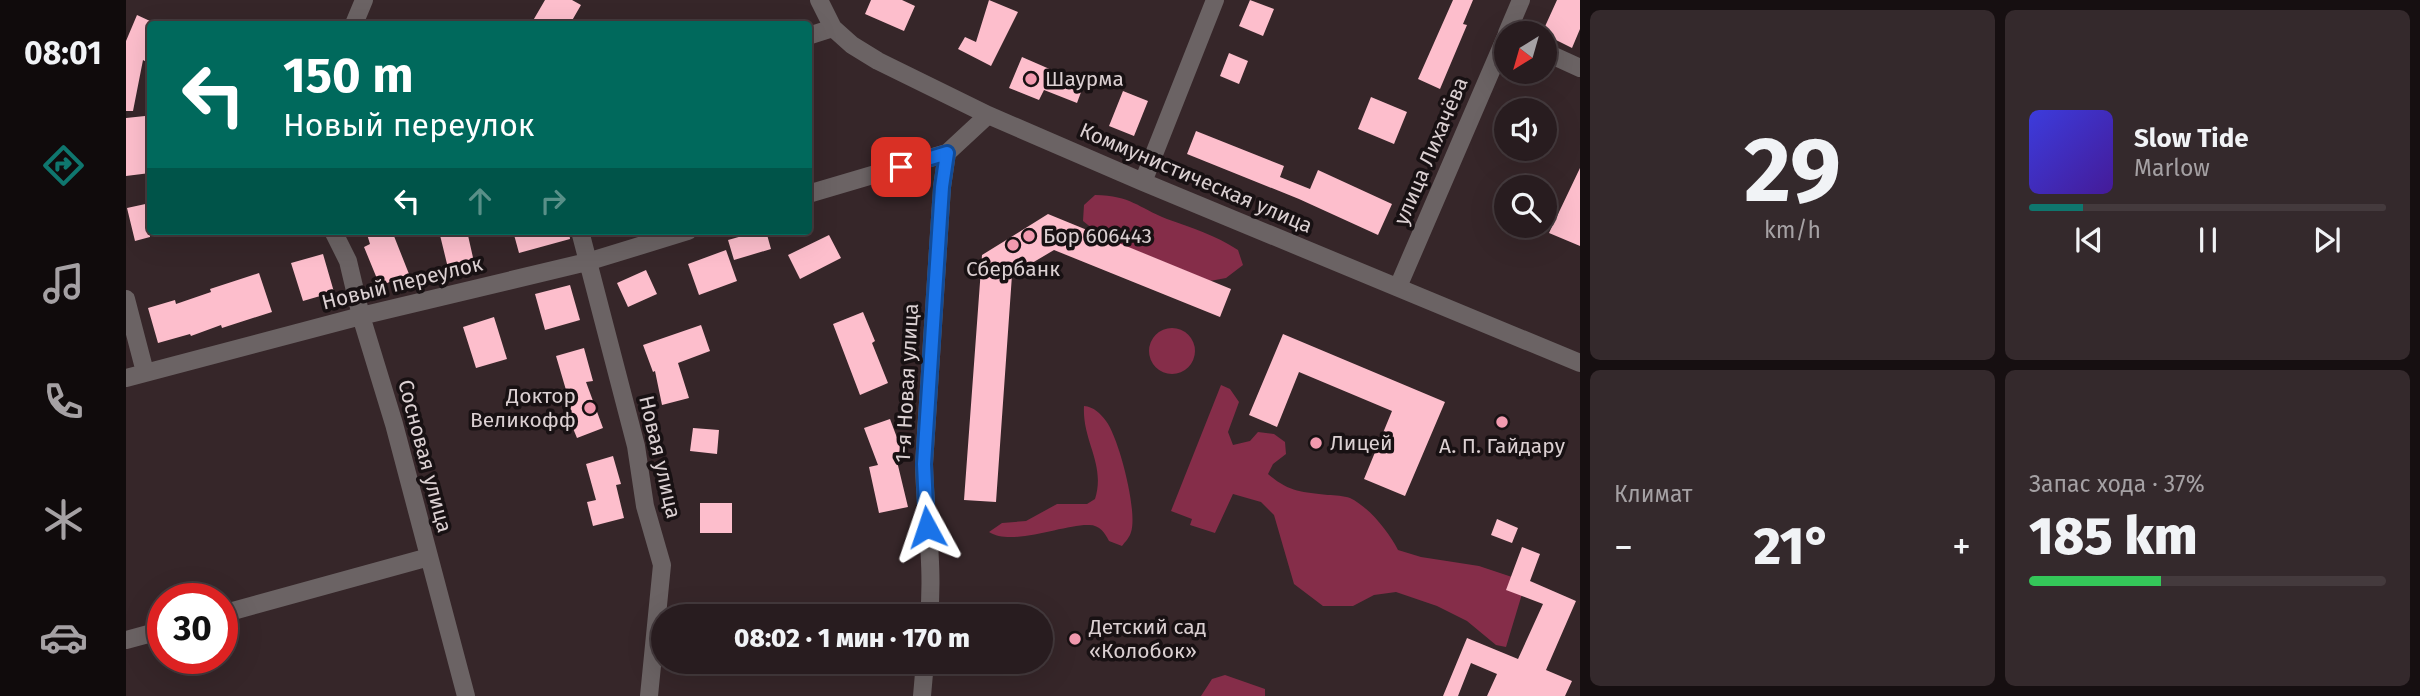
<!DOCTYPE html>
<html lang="ru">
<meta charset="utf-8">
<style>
body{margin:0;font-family:"Fira Sans",sans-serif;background:#34292c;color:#f1f3f6;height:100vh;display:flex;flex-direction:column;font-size:26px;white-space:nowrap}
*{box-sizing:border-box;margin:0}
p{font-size:23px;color:#a5a1a4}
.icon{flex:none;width:38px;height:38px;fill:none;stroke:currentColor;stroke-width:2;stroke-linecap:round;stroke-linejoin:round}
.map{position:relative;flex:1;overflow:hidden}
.sheet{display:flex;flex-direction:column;gap:10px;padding:10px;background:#160f11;width:840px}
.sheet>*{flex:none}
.guide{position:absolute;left:21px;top:21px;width:665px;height:214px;border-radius:7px;box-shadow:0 7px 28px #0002,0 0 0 2px #443a3d;background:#00695c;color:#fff;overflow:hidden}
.needle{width:46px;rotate:217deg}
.controls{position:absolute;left:1368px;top:21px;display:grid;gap:14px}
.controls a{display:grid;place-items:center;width:63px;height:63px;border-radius:50%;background:#281c1f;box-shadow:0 7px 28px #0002,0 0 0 2px #443a3d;font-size:35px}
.speed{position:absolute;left:21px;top:583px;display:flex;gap:14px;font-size:35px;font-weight:700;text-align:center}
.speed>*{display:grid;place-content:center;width:91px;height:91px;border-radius:50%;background:#281c1f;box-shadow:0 7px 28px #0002,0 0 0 2px #443a3d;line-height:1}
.speed .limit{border:10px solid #d22;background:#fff;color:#111}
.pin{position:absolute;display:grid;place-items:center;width:60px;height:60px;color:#fff;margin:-30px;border-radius:14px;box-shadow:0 4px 10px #0006}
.me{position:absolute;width:77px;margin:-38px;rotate:355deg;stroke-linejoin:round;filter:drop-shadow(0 0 5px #0008)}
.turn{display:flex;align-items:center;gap:24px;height:147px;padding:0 21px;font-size:32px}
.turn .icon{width:91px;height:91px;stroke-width:2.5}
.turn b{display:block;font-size:49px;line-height:60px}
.lanes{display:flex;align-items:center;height:66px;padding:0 21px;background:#0003;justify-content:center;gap:35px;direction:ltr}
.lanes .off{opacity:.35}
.big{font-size:52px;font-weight:800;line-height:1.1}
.sheet .widget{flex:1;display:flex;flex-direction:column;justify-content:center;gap:10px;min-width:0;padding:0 24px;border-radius:10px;background:#34292c}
.sheet .dial{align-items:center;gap:0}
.dial b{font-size:91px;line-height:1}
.song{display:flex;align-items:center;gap:21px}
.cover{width:84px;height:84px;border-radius:10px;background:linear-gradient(135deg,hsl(240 70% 55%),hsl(260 70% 35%))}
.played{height:7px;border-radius:4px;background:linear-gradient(90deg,#0f766e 15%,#443a3d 15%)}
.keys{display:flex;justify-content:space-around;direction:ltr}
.heat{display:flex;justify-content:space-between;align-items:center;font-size:38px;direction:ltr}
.charge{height:10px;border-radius:5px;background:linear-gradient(90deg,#34c759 37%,#443a3d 0)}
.sheet .tiles{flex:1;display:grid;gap:10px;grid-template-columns:repeat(2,1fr)}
.trip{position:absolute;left:525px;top:604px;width:402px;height:70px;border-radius:35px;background:#281c1f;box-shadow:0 7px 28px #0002,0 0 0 2px #443a3d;font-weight:800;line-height:70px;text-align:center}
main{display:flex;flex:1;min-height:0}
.dock{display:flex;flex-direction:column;width:126px;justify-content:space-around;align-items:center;background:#100b0c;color:#a5a1a4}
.dock .icon{width:49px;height:49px}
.dock .current{color:#0f766e}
.dock b{font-size:32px;color:#f1f3f6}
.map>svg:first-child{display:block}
.forest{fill:#852d49}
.building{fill:#fdbecc}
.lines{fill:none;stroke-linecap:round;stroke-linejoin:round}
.minor{stroke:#6b6364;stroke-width:18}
.route-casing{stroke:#114b97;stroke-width:18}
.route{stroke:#1a73e8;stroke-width:12}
.poi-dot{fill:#f29aaf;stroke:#181113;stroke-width:2.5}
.labels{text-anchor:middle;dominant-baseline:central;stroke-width:7;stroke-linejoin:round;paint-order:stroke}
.poi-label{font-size:21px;fill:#dbd0d2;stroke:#181113;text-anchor:start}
.street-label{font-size:21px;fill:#dbd0d2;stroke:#181113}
</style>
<main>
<nav class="dock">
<b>08:01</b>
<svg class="icon current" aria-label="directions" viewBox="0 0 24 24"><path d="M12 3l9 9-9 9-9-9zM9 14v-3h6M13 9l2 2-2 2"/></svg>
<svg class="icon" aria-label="music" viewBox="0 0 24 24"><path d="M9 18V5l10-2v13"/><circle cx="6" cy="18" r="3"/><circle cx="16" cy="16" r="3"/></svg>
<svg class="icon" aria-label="phone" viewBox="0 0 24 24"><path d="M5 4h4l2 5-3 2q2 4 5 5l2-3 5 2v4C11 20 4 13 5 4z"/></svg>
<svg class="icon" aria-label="climate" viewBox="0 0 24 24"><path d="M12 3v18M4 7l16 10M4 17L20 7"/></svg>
<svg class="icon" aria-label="car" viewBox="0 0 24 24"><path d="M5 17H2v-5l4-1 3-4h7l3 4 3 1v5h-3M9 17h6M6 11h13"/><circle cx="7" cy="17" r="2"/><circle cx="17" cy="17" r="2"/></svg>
</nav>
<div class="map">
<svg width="1454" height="696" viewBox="0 0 1454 696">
<rect width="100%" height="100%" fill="#362629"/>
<path class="forest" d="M969 195C1006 196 1011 207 1041 219 1066 228 1089 235 1112 250L1117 265 1100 278 1084 281 977 237 957 221 958 205Z
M1023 351a23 23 0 1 1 46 0a23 23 0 1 1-46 0Z
M1095 385 1104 389 1113 402 1102 432 1107 445 1124 441 1132 432 1148 434 1159 442 1160 454 1147 464 1142 474C1163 492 1176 492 1202 495 1209 495 1218 496 1224 498 1243 507 1263 532 1272 550L1295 557 1353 566 1389 578 1396 594 1380 647 1370 645 1341 621 1311 606 1270 592 1248 595 1227 606H1197L1168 584 1148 515 1135 502 1107 494 1089 533 1064 525 1066 519 1045 511Z
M958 406C968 407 974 413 980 421 993 438 1012 512 1005 532 1004 537 999 542 996 546L983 541C979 533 974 525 963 525 938 524 886 547 863 532L876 523 900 521 931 504H961L969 499C980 464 956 441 958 406Z
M1099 675 1139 689V696H1075L1086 679Z"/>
<path class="building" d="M419 0H446L455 5 444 24H405Z
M745 0H776L789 6 778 31 739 14Z
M863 0 892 12 865 66 832 49 839 37 850 42Z
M1124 0 1148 9 1137 36 1113 26Z
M1327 0H1347L1337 24 1341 25 1314 89 1292 79Z
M1431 0H1454V29L1446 48 1416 33Z
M11 15 24 21V64L17 60 7 111H0V41Z
M1103 53 1122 61 1113 84 1094 76Z
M896 57 958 84 951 103 918 90 913 100 883 88Z
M997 91 1022 101 1008 136 983 126Z
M1245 97 1281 112 1268 144 1232 129Z
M19 116 24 173 0 176V118Z
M1070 131 1158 166 1154 177 1184 189 1192 170 1266 204 1252 235 1173 199 1061 154Z
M1454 168V246L1423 233Z
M24 203V237L9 241 1 208Z
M922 214 1105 289 1094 317 928 250 886 275 870 502 838 500 856 255Z
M240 231H266L283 274 254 286 238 247 244 244Z
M313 231H341L348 262 322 268Z
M387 231H443L444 239 393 253Z
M634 231H640L645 249 608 260 602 240Z
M703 235 715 258 674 279 662 255Z
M600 250 611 281 573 295 562 264Z
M197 254 208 292 177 301 165 263Z
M520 270 531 294 502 307 491 283Z
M133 273 146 312 96 328 95 325 65 336 64 334 32 343 22 308 49 300 50 304 85 292 84 289Z
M444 285 454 320 419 330 409 294Z
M737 312 749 341 746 343 762 383 734 395 707 324Z
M368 317 381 359 350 368 337 327Z
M575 325 584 351 552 363 563 398 536 405 529 371 527 372 517 345Z
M1157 334 1319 402 1279 496 1238 479 1266 411 1173 372 1151 427 1123 415Z
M458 348 467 381 460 382 477 428 451 438 439 409 445 407 430 356Z
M764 419 776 451 769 453 782 507 753 513 743 467 752 465 738 428Z
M567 428 593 430 591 454 564 451Z
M487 456 495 484 490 485 498 518 467 526 461 502 470 500 460 464Z
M574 503H606V533H574Z
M1371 519 1392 528 1386 543 1365 535Z
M1396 547 1414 554 1404 581 1450 601 1420 670 1446 681 1439 696H1361L1371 674 1345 663 1332 696H1317L1341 638 1392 659 1417 604 1380 590Z"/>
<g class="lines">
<path class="minor" d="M693 0 707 28 726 45 752 61 862 115 1017 182 1454 363
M228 24 238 0
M1381 33 1395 0
M682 36 707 28
M1419 52 1454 68
M1017 182 1089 0
M682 194 821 153 862 115
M207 231 222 261 235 316 268 424 340 696
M454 231 510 446 519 506 536 565 523 696
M1272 287 1381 34
M0 299 19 372
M0 378 235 316 461 262 562 231
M96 614 303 557
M803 616C808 565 799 515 798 464L816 187 821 153
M0 640 37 630
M796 696 799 662"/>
</g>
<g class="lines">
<defs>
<path id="route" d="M775 167 821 153 816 187 798 464 801 527"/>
</defs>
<use href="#route" class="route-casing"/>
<use href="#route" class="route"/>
</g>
<g class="poi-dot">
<circle cx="905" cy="79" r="7"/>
<circle cx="903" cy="236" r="7"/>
<circle cx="887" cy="245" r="7"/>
<circle cx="464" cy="408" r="7"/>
<circle cx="1376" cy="422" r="7"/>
<circle cx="1190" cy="443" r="7"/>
<circle cx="949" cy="639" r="7"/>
</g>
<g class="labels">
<g class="poi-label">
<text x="919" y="79">Шаурма</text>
<text x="917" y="236">Бор 606443</text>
<text x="887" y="269" text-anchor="middle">Сбербанк</text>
<text x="450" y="396" text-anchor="end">Доктор<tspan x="450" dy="24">Великофф</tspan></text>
<text x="1204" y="443">Лицей</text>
<text x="1376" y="446" text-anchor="middle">А. П. Гайдару</text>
<text x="963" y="627">Детский сад<tspan x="963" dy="24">«Колобок»</tspan></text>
</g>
<g class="street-label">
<text transform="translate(1305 151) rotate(-67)">улица Лихачёва</text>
<text transform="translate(1070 178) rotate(23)">Коммунистическая улица</text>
<text transform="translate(276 283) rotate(-14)">Новый переулок</text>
<text transform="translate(781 383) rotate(-87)">1-я Новая улица</text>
<text transform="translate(299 456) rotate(75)">Сосновая улица</text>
<text transform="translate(534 457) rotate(77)">Новая улица</text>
</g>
</g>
</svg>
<div class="controls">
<a><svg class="needle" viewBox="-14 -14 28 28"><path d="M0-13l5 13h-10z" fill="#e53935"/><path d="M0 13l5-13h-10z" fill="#a5a1a4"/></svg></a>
<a><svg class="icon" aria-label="sound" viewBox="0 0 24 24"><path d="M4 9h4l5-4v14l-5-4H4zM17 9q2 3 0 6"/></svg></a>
<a><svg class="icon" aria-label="search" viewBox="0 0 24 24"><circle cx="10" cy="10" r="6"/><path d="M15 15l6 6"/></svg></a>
</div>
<div class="speed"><div class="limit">30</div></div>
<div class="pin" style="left:775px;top:167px;background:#d93025"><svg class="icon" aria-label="arrive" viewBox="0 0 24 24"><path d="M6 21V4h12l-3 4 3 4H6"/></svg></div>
<svg class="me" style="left:801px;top:527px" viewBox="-20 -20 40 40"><path d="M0-17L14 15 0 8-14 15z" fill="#1a73e8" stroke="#fff" stroke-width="4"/></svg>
<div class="trip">08:02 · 1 мин · 170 m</div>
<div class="guide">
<div class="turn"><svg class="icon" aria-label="left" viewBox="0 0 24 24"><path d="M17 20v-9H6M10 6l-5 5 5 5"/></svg><div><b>150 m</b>Новый переулок</div></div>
<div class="lanes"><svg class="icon" aria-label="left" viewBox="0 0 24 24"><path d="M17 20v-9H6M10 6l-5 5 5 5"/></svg><svg class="icon off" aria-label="ahead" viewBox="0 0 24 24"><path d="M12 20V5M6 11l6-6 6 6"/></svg><svg class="icon off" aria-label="right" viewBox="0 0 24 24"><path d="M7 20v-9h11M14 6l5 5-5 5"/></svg></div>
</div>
</div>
<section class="sheet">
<div class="tiles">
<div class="widget dial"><b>29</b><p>km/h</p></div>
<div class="widget">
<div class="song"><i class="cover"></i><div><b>Slow Tide</b><p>Marlow</p></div></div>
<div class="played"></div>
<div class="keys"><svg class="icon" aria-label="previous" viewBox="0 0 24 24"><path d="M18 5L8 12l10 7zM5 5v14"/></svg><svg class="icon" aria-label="pause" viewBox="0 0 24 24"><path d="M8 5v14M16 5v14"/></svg><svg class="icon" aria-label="next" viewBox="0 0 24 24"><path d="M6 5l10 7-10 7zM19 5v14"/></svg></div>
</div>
<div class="widget"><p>Климат</p>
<div class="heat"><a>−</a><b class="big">21°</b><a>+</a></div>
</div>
<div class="widget"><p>Запас хода · 37%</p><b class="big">185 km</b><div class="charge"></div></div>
</div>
</section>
</main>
